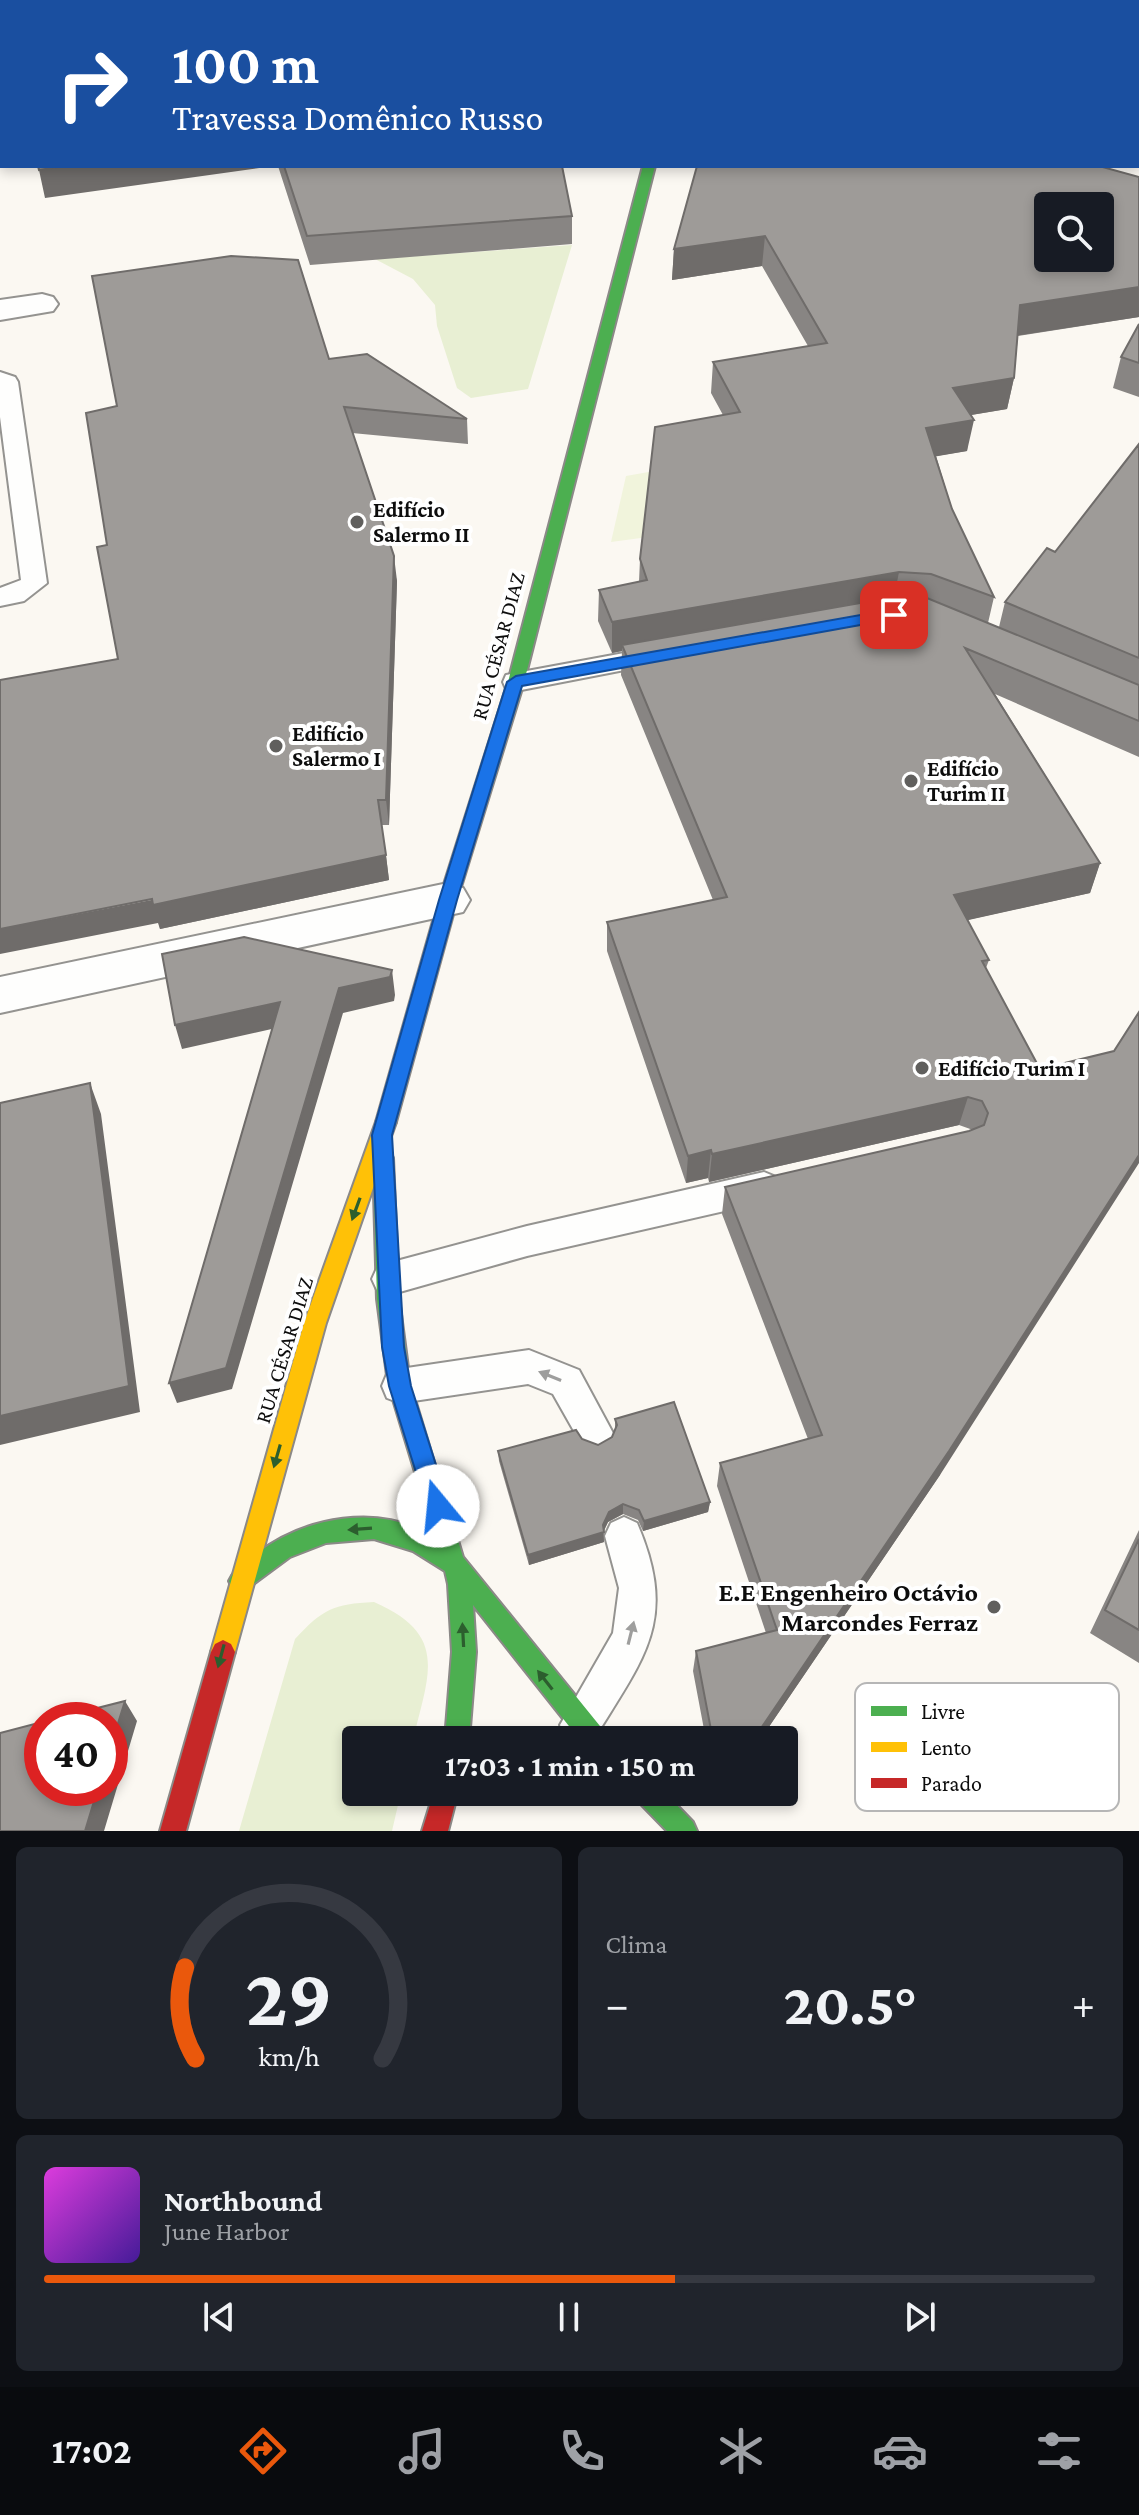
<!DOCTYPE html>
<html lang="pt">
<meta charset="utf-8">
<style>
body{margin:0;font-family:"Crimson Pro",serif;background:#20242c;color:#f1f3f6;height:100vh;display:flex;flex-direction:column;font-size:30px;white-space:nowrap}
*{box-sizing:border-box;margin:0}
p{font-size:26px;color:#9ea1a6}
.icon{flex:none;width:44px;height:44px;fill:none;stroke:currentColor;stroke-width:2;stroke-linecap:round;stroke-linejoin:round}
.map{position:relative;height:1831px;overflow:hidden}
.drawer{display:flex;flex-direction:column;gap:16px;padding:16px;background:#0d0f14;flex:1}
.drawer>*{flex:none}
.guide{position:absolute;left:0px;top:0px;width:1140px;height:168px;box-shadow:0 4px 12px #0003;background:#1a4fa0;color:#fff;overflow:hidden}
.buttons{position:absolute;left:1034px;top:192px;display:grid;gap:16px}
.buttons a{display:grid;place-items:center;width:80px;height:80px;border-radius:8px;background:#171b24;box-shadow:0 4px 12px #0003;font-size:40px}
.speed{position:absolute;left:24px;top:1702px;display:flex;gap:16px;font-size:40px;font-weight:700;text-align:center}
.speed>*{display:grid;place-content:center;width:104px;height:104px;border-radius:50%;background:#171b24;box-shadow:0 4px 12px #0003;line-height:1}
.speed .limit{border:12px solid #d22;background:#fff;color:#111}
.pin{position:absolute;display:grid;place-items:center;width:68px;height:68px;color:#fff;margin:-34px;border-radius:16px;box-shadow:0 4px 12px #0006}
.me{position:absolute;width:88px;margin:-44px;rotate:343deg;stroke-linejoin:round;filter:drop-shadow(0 0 6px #0008)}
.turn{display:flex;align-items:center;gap:28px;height:168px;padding:0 40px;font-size:36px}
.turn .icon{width:104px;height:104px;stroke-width:2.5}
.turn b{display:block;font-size:56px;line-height:68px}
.big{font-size:60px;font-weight:700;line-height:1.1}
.drawer .widget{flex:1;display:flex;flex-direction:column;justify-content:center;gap:12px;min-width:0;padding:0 28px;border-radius:12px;background:#20242c}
.drawer .dial{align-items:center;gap:0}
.dial svg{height:208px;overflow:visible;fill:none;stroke:#363941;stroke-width:7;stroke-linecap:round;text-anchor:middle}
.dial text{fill:#f1f3f6;stroke:none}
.song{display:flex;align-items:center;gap:24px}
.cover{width:96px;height:96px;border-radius:12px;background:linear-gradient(135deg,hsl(300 70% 55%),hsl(260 70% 35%))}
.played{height:8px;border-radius:4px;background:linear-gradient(90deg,#ea580c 60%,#363941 60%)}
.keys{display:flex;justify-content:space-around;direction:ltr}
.heat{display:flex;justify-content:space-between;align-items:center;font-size:44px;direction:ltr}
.drawer .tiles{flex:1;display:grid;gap:16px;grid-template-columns:1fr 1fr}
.widget:last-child{grid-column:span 2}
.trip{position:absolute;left:342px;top:1726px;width:456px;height:80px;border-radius:8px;background:#171b24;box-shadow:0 4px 12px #0003;font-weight:700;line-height:80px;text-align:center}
.tab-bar{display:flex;height:128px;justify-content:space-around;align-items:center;background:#090b0e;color:#9ea1a6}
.tab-bar .icon{width:56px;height:56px}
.tab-bar .current{color:#ea580c}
.tab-bar b{font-size:36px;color:#f1f3f6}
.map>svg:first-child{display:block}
.green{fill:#e8efd3}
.forest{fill:#d9e7c0}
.pitch{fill:#f1f4dc}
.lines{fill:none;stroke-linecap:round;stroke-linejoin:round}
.lane-casing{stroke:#949390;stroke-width:4}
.street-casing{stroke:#949390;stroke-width:4}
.fast-casing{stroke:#8b8987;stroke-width:4}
.slow-casing{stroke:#8b8987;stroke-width:4}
.jam-casing{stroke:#8b8987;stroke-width:4}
.lane{fill:#fefefd;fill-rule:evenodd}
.street{fill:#fefefd;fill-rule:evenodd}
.fast{fill:#4caf50;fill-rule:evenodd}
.slow{fill:#ffc107;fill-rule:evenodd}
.jam{fill:#c62828;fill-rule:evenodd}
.wall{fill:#888583}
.shaded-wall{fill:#6f6c6a}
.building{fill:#9e9b98;stroke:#6f6c6a;stroke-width:2;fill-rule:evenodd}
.oneway{fill:#2c5e2e}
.oneway2{fill:#9e9e9d}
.route{fill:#1a73e8;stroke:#114b97;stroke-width:2}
.poi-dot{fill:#605f5d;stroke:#fff;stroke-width:3}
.labels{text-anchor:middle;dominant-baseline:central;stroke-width:8;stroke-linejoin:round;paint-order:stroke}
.poi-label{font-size:22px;font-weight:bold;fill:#0d0d0d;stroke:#fff;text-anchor:start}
.street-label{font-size:22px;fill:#0d0d0d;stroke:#fff}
.near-poi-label{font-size:26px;font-weight:bold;fill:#0d0d0d;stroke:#fff;text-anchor:end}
.key{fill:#fff;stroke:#b6b6b6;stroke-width:2}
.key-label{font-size:22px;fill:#0d0d0d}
</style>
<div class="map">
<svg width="1139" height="1831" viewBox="0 0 1139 1831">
<rect width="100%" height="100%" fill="#fbf8f2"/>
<path class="green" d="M572 245 528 389 471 398 457 388 437 326 435 305 413 279 375 259Z
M374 1602C450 1635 428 1675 413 1740H356V1792H401L392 1831H239L295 1639C323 1609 333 1604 374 1602Z"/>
<path class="forest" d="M12 0H334L347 2H26Z"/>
<path class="pitch" d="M744 455 776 520 611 542 626 476Z"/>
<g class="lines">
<defs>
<path id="lane" d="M767 0H787L788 2H768Z
M1107 0H1125V2H1107Z
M0 372 15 377 18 382 47 583 24 601 0 606V588L21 580 0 417Z
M662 646 671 649 675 655 671 661 516 691 506 689 503 682 506 675 516 673Z
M764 1172 776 1177 781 1187 776 1197 764 1202 527 1256 389 1295 377 1290 372 1279 377 1268 389 1263 527 1226Z
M529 1350 579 1370 614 1435 609 1447 596 1453 583 1447 553 1394 528 1384 400 1403 387 1398 382 1386 387 1374 400 1369Z
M624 1517 637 1523C679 1621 644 1657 594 1739L567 1740 560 1725 613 1633 619 1588 605 1536 611 1523Z"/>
<path id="street" d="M0 8H2V24H0Z
M42 294 53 297 58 304 53 311 0 320V300Z
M448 883 463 888 470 900 463 912 0 1013V977Z"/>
<path id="fast" d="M600 0H617L618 2H601Z
M683 0H693L694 2H684Z
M643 166H655L524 682 457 900 396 1122 393 1128 386 1130 379 1128 376 1122 439 900 508 682Z
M383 1149 390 1152 393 1158 399 1299 410 1383 463 1557 604 1731 607 1740H580L473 1605 476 1652 469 1740H445L452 1652 448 1584 445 1571 413 1551 374 1539 326 1543 290 1557 241 1593 233 1589 229 1581C234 1569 245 1563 255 1555 304 1517 380 1502 435 1538L388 1383 377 1299 373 1158 376 1152Z
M635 1792H664L693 1822 697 1831H667L638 1801Z"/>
<path id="slow" d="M386 1114 393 1116 396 1122 326 1323 235 1652 231 1660 223 1664 215 1660 211 1652 304 1323 376 1122 379 1116Z"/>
<path id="jam" d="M223 1640 231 1644 235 1652 186 1831H160L211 1652 215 1644Z
M434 1792H458L448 1831H422Z"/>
</defs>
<use href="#lane" class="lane-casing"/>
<use href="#street" class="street-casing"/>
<use href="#fast" class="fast-casing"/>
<use href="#slow" class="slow-casing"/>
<use href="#jam" class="jam-casing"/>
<use href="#lane" class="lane"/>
<use href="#street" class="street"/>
<use href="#fast" class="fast"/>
<use href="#slow" class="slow"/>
<use href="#jam" class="jam"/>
</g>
<path class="wall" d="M278 166H562L572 216V244L310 265Z
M697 166 1139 317 1018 336 1014 378 1007 409 971 415 967 451 936 456 952 509 994 597 988 623 999 627 1005 602 1055 552 1139 444V757L995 694 1100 863 1090 893 967 920 989 960 986 968 1040 1069 940 1475 760 1740H706L693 1671 696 1651 766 1633 717 1486 720 1463 808 1439 722 1214 725 1187 973 1130 959 1125 709 1182 708 1178 686 1183 607 951V922L713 900 621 675 622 651 612 653 598 621 599 590 639 582 640 559 723 415 711 393 713 362 808 346 762 266 672 280 674 249Z
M1139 324V397L1113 388 1121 357Z
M329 359 467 419 468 444 352 433 397 581 389 825H382L389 880 160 929 118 659 107 545Z
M615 1419 710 1502 708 1512 643 1531 638 1520 623 1514 608 1522 604 1531V1542L529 1565 499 1461 498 1451 582 1439 598 1445 612 1437 615 1431Z
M1139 1530V1663L1090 1633Z"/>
<path class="shaded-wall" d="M64 166H273L45 198 39 170Z
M765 236 762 266 672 280 674 249Z
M1139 287V317L1014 336 1020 305Z
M1014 378 1007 409 947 419 953 388Z
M974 420 967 451 921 459 926 428Z
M394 556 397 581 389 825 386 800Z
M899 572 893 603 622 645V651L612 653V622Z
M386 855 389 880 160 929 158 923 0 954V929Z
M1100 863 1090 893 946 925 954 895Z
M392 970 395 995 394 1001 343 1013 232 1389 177 1403 169 1383 339 988Z
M280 1002 285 1026 182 1049 175 1025Z
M90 1083 101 1114 140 1412 0 1445V1416Z
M968 1097 959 1125 709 1182 712 1154Z
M711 1150 708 1178 686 1183 688 1156Z
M1139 1155V1163L940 1475 760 1740H753Z
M710 1502 708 1512 643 1531 644 1521Z
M623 1504V1514L608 1522 603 1532 604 1542 529 1565 528 1555Z
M125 1701 137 1721 104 1831H85L98 1788H110V1749Z"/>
<path class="building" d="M38 166H64L39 170Z
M284 166H562L572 216 307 236Z
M697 166H1099L1139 177V287L1020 305 1014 378 953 388 974 420 926 428 952 509 994 597 931 574 899 572 612 622 599 590 647 580 640 559 655 427 740 412 713 362 827 343 765 236 674 249ZM1048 206H1100V258H1048Z
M231 256 298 260 329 359 367 354 467 419 344 407 394 556 386 800H378L386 855 153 905 152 899 0 929V680L118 659 97 547 107 545 86 413 117 406 92 276Z
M1139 324V363L1121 357Z
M1139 444V658L1005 602 1047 548 1055 552Z
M900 596 927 598 1139 685V721L965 648 1100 863 954 895 989 960 982 961 1040 1069 1114 1051 1139 1012V1155L949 1451 753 1740H725L711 1730 696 1651 777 1630 720 1463 822 1435 725 1187 969 1131 984 1125 988 1113 982 1101 968 1097 712 1154 711 1150 688 1156 607 922 727 897 622 645Z
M244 937 392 970 390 977 339 988 226 1368 169 1383 280 1002 175 1025 162 954Z
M90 1083 129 1386 0 1416V1103Z
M674 1402 710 1502 644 1521 639 1510 623 1504 609 1512 603 1525 604 1532 528 1555 498 1451 576 1430 582 1439 598 1445 612 1437 617 1425 615 1419Z
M1139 1539V1630L1105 1610Z
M125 1701 110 1749V1720H50Z
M42 1722V1788H98L85 1831H0V1733Z"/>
<defs><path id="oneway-solid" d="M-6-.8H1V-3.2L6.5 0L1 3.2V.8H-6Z" transform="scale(2)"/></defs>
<g class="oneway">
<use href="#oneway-solid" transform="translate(356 1209) rotate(110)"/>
<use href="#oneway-solid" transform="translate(277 1456) rotate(106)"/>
<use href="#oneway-solid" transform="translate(360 1529) rotate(176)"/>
<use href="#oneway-solid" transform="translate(463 1635) rotate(-93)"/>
<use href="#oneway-solid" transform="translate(221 1656) rotate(105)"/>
<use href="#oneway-solid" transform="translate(545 1680) rotate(-128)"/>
</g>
<g class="oneway2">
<use href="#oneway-solid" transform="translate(550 1376) rotate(-158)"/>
<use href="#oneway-solid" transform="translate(631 1633) rotate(-76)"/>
</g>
<path class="route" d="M894 609 902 615 899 618 522 686 457 900 392 1135 404 1347 411 1386 449 1506 446 1514 438 1518 429 1514 389 1386 382 1347 372 1135 439 900 507 682 516 676Z"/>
<g class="poi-dot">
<circle cx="357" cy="522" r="8"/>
<circle cx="276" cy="746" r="8"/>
<circle cx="911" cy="781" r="8"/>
<circle cx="922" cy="1068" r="8"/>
<circle cx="994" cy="1607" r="8"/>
</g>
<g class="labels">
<g class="poi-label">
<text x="373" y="509">Edifício<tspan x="373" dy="25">Salermo II</tspan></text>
<text x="292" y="733">Edifício<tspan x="292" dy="25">Salermo I</tspan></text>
<text x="927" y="768">Edifício<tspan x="927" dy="25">Turim II</tspan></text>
<text x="938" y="1068">Edifício Turim I</text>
</g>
<g class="street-label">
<text transform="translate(498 646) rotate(-75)">RUA CÉSAR DIAZ</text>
<text transform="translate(284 1350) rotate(-73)">RUA CÉSAR DIAZ</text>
</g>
<g class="near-poi-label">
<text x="978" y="1592">E.E Engenheiro Octávio<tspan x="978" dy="30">Marcondes Ferraz</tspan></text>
</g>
</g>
<rect x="855" y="1683" width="264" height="128" rx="12" class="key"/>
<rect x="871" y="1706" width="36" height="10" fill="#4caf50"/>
<rect x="871" y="1742" width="36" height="10" fill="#ffc107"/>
<rect x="871" y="1778" width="36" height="10" fill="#c62828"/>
<g class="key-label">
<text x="921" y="1719">Livre</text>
<text x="921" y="1755">Lento</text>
<text x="921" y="1791">Parado</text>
</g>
</svg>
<div class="buttons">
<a><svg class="icon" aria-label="search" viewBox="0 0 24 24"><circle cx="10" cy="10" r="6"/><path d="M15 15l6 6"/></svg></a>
</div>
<div class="speed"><div class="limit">40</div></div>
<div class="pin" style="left:894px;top:615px;background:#d93025"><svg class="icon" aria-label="arrive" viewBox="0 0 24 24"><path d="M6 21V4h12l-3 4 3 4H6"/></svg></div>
<svg class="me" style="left:438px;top:1506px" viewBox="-20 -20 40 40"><circle r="19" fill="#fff"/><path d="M0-13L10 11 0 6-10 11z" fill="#1a73e8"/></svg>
<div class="trip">17:03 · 1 min · 150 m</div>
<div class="guide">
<div class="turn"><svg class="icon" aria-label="right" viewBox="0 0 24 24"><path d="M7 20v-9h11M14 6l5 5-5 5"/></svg><div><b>100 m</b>Travessa Domênico Russo</div></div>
</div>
</div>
<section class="drawer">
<div class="tiles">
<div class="widget dial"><svg viewBox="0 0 100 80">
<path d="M14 69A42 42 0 1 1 86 69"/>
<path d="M14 69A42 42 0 0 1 10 34" stroke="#ea580c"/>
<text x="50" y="56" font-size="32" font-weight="700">29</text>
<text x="50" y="72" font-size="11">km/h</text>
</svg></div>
<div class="widget"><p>Clima</p>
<div class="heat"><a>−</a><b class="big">20.5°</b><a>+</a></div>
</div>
<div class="widget">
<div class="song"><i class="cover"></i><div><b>Northbound</b><p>June Harbor</p></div></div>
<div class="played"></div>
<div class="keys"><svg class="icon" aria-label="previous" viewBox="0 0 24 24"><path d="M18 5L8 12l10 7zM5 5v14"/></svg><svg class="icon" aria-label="pause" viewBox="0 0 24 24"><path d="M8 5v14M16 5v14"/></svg><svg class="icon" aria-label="next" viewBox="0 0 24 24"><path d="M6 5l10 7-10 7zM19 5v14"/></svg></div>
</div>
</div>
</section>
<nav class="tab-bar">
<b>17:02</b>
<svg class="icon current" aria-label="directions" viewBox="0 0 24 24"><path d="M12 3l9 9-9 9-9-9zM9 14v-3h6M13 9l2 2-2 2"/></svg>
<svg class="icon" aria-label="music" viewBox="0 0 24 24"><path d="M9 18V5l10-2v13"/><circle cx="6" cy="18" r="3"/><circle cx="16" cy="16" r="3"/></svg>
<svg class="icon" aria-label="phone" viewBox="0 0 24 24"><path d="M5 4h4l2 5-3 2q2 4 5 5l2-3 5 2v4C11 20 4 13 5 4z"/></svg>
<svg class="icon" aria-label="climate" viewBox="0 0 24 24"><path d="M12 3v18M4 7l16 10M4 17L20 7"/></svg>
<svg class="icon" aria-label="car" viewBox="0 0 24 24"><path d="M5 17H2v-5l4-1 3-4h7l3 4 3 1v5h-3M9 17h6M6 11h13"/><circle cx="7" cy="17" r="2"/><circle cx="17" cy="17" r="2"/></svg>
<svg class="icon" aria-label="filters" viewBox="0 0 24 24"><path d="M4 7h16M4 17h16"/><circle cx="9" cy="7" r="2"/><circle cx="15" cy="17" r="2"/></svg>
</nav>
